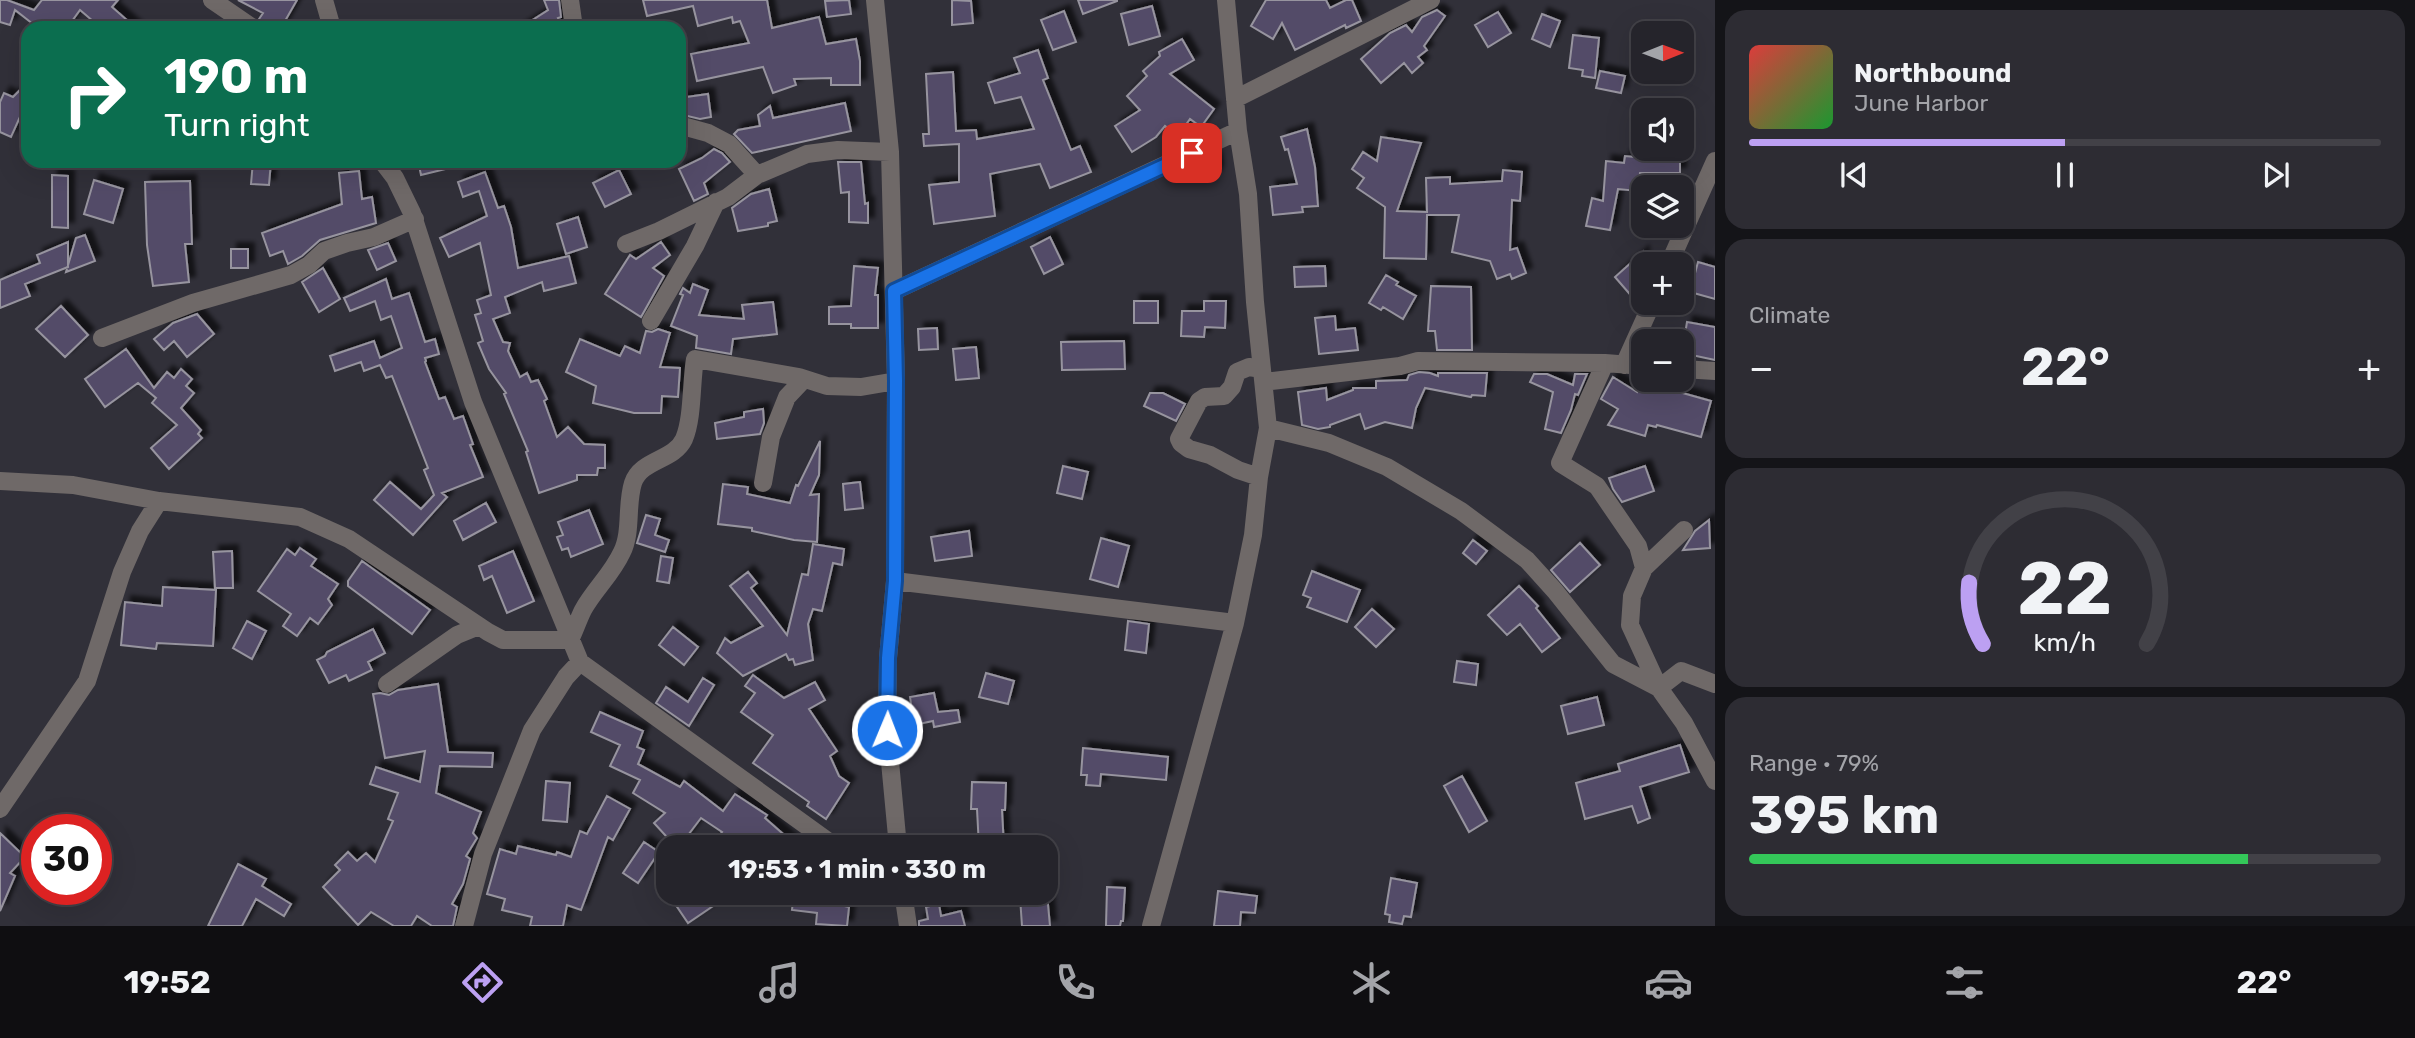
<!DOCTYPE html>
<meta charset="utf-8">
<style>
body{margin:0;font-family:Rubik,sans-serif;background:#2d2c33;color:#f1f3f6;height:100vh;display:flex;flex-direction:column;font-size:26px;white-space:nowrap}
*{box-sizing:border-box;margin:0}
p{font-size:23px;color:#a3a4a9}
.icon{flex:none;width:38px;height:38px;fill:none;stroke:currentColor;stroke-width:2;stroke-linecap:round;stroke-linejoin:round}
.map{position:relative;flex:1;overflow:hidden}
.details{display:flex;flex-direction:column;gap:10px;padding:10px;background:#141418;width:700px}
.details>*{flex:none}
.hud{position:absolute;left:21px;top:21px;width:665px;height:147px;border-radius:21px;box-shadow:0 7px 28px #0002,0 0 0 2px #424147;background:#0b6e4f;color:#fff;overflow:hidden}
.needle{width:46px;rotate:89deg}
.controls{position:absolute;left:1631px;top:21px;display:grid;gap:14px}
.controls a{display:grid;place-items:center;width:63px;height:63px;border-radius:14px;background:#25242b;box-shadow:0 7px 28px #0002,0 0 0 2px #424147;font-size:35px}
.speed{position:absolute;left:21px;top:814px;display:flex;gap:14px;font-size:35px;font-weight:700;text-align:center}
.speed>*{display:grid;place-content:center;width:91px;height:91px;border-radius:50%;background:#25242b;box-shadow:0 7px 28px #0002,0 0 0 2px #424147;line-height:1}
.speed .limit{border:10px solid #d22;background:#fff;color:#111}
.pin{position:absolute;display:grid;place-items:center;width:60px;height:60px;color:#fff;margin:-30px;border-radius:14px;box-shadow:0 4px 10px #0006}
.me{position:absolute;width:77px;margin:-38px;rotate:1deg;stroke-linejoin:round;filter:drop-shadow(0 0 5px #0008)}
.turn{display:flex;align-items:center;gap:24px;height:147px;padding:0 28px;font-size:32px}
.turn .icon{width:91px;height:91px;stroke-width:2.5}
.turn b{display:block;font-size:49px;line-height:60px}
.big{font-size:52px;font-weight:700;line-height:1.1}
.details .card{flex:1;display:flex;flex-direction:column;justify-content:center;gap:10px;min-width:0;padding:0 24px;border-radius:21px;background:#2d2c33}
.details .dial{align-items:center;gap:0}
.dial svg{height:182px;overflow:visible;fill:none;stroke:#424147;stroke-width:7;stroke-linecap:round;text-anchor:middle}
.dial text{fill:#f1f3f6;stroke:none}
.song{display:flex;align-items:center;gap:21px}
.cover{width:84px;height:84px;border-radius:10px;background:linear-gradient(135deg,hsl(0 70% 55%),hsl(130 70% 35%))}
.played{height:7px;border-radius:4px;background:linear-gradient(90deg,#bca0f2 50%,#424147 50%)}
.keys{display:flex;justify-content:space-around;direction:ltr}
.heat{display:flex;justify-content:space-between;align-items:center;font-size:38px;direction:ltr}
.charge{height:10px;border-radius:5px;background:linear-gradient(90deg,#34c759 79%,#424147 0)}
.trip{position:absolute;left:656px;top:835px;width:402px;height:70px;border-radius:21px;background:#25242b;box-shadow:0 7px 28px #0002,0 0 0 2px #424147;font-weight:700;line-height:70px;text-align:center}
.menu{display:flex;height:112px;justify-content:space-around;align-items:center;background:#0f0e11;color:#a3a4a9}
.menu .icon{width:49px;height:49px}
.menu .on{color:#bca0f2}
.menu b{font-size:32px;color:#f1f3f6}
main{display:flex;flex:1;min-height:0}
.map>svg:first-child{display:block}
.building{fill:#534c67;stroke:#97949f;stroke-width:2;filter:url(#shadow)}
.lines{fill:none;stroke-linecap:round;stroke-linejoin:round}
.minor{stroke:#6f6968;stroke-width:18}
.route-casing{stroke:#114b97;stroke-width:18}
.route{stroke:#1a73e8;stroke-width:12}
</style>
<main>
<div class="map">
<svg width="1715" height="926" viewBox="0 0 1715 926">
<defs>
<filter id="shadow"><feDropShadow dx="6" dy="-6" stdDeviation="2" flood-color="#0009"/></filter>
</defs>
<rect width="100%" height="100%" fill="#313039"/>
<path class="building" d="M0 0H7L34 10 42 0H118L112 7 136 28H101L80 10 67 28H38L15 10 10 25 0 22Z
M238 0H297L281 28H274L261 21 259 19 263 13Z
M544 0H559L561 17 558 18 563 28H520L548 10Z
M643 0H767L772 28 819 17 826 44 856 39 860 61V85H831V78L794 79 796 85 773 93 763 67 697 81 691 54 749 43 740 21 733 23 732 17 698 26 693 6 647 16Z
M849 0 851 14 827 17 825 1Z
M952 0 971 1 973 23 952 25Z
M1078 0H1117V1L1083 14Z
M1266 0H1326L1330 8 1346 0H1352L1361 21 1346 28 1345 25 1295 50 1282 23 1273 39 1251 26Z
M1152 6 1160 36 1129 45 1121 14Z
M1437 10 1445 16 1424 46 1427 50 1418 57 1423 63 1412 73 1404 63 1381 83 1361 59 1390 33 1406 25 1412 32 1422 17Z
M1064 11 1076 42 1053 50 1041 20Z
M1498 12 1511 33 1488 47 1475 25Z
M1542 14 1560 21 1550 47 1532 39Z
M1573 35 1599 38 1595 78 1582 76 1583 70 1569 68Z
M1182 39 1194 60 1170 74 1214 109 1201 127 1190 119 1178 136 1165 126 1156 137 1132 152 1115 126 1140 110 1127 96 1147 76 1143 71 1160 56 1159 52Z
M1038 50 1048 78 1043 80 1071 150 1080 146 1091 172 1050 188 1040 164 990 174 995 216 934 224 929 185 959 182V144L924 146 923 134H929L926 74 953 72 956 131 976 130 977 139 1034 129 1021 97 995 103 988 83 1020 73 1014 58Z
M1600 71 1625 76 1621 93 1596 88Z
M28 82V99L11 137 0 132V102L4 93 13 97Z
M708 94 711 117 700 119 679 114V98Z
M845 103 851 131 752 153 734 134 738 130 760 126 758 115 770 106 773 118Z
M1307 129 1315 167 1318 206 1302 207 1303 212 1273 215 1270 187 1297 184 1288 149 1285 150 1281 137Z
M1381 137 1421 143 1397 211 1427 212 1426 178 1450 177V184L1502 181 1503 170 1522 172 1520 201 1512 200 1510 250 1517 248 1526 273 1512 279 1510 274 1497 279 1490 261 1452 252 1459 215H1427L1426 259 1384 258 1385 207 1357 188 1364 178 1352 169 1363 152 1377 161Z
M714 149 722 153 730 162 704 183 708 194 694 201 679 169 702 158Z
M1655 149H1680V173H1640L1638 191 1618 189 1610 230 1586 226 1592 198 1603 201 1606 161 1624 163 1625 156 1655 159Z
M1215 158 1217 171H1215V176L1188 181 1186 168Z
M253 161H271L269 185 251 184Z
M418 161H458V166L421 175Z
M838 162H861L865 204 868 203V223L849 222V192L841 193Z
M619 170 631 194 605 207 593 183Z
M359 171 362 199 372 197 376 223 320 240 302 256 288 264 283 251 270 256 262 233 342 204 339 173Z
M485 172 498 208 504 206 511 227 518 268 569 256 576 283 544 291 542 282 505 297 510 313 493 319 503 342 510 343 508 351 520 377 527 373 531 382 538 380 547 399 544 401 557 437 568 427 584 444 605 445V468H598L597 475H577V480L539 493 526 452 528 451 504 394 506 393 489 369 478 343 483 341 475 315 481 313 477 300 491 295 480 243 449 257 440 238 487 216 479 191 463 197 458 182Z
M52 175 68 176V228L52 227Z
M94 180 123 189 113 223 84 214Z
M190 181 192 244H185L189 282 153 286 147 245 145 182Z
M769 189 777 221 768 223V226L738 231 732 208 751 194Z
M578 217 587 247 566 254 557 224Z
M85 235 95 261 66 272 76 238Z
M1050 237 1063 264 1044 274 1031 247Z
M68 242V267L25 284 30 296 0 308V280L40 263 37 255Z
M661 242 670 255 653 268 664 276 641 317 605 294 630 255 636 259Z
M388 243 396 261 377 270 368 250Z
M231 249H248V268H231Z
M1643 252V291L1634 299 1615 277Z
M1698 262 1715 267V299L1690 292Z
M854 266 878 268 875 295H878V328H851V324H829V307L851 306Z
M1325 266 1326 286 1295 287 1294 267Z
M323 268 340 299 319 312 302 282Z
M1386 275 1398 282 1396 285 1416 296 1403 319 1383 307 1381 310 1369 303Z
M386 279 392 299 409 293 425 342 435 339 439 354 425 358 426 361 425 362 439 399 445 397 454 419 463 416 473 444 470 445 483 477 442 493 447 497 413 535 374 500 390 482 421 509 434 495 424 470 428 468 392 376 386 378 380 365 364 371 361 362 335 371 330 356 374 341 380 358 402 348 391 316 381 320 375 301 350 311 344 298Z
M693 284 708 290 699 315 744 319 742 305 773 302 777 334 733 339 731 354 696 348 697 336 671 326 683 295 680 294 683 288 690 293Z
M1431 286 1471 287 1472 350H1437L1435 331H1428Z
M1134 301H1158V323H1134Z
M1204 301H1226L1225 328 1205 327 1204 337 1181 336 1182 311H1204Z
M61 306 88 335 65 357 36 329Z
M197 314 214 334 187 357 174 341 164 350 154 339 173 323Z
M1335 316 1336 330 1355 328 1358 350 1319 354 1315 318Z
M1687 322 1715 327V360L1682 353Z
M937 328 938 349 919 350 918 329Z
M658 329 670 333 660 367 680 368 678 397 662 396 661 413H634L593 403 596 386 566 372 580 339 620 356 625 346 640 353 646 331 652 332Z
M1124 341 1125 369 1062 370 1061 342Z
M976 347 979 378 956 380 953 349Z
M126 349 154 388 167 372 174 378 181 369 192 379 186 386 194 393 181 408 201 430 198 434 202 438 169 469 151 448 177 425 152 403 156 398 138 383 105 407 85 379Z
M1419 372 1430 373 1438 376V373H1487L1485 396 1472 395 1471 397 1425 388 1416 408 1412 428 1385 422 1365 429 1360 414 1330 425V427L1318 429 1302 425 1298 392 1326 388 1327 400 1353 390V388H1376V381L1407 380 1409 375Z
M1534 374H1547L1573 385 1575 374H1587L1578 395 1575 394 1571 410 1561 433 1545 429 1553 392 1530 382Z
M1613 377 1637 392 1640 381 1711 401 1701 437 1657 425 1656 427 1648 425 1645 436 1608 425 1618 409 1601 399Z
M1150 393H1163L1185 404 1176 421 1144 406Z
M763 409 764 423 760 434 717 439 715 423 744 417V412Z
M820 441 819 475 810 495 819 494 817 542 794 540 752 531V528L718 524 723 484 748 487 747 494 790 503 796 485 798 486Z
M1063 466 1088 472 1082 499 1057 493Z
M1645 466 1654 491 1622 502 1613 489 1609 478Z
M860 482 863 508 845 510 843 484Z
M486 503 496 522 463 540 454 521Z
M589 510 603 544 571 557 568 548 562 550 557 537 563 535 558 522Z
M646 515 660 519 655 535 669 540 665 552 637 543Z
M1709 520 1710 548 1683 550 1695 531Z
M969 531 972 556 935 561 931 537Z
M1101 538 1129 546 1118 587 1090 579Z
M1473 540 1487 551 1476 564 1463 553Z
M1580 543 1600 565 1570 592 1551 570Z
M813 544 844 549 842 565 833 563 822 611 813 609 808 624 813 660 795 665 793 659 789 660 786 654 743 676 717 653 725 638 731 643 763 626 730 586 748 572 757 583 751 588 787 635 802 574 808 575Z
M300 548 316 559 311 566 338 584 328 599 332 605 318 624 310 618 297 636 283 626 291 614 258 591 287 549 295 555Z
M232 551 233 588H215L213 552Z
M513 551 534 601 507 613 492 576 484 580 479 566Z
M661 556 673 558 669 583 657 581Z
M362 561 430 610 412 634 348 586V581Z
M1312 571 1360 590 1347 622 1307 607 1311 598 1303 595Z
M1519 586 1538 606 1536 608 1560 638 1542 652 1520 624 1507 635 1488 615Z
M163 587 216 590 213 646 157 643 156 649 121 645 125 602 162 606Z
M1372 609 1394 629 1376 647 1355 627Z
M247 621 266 631 252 659 233 648Z
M1128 621 1149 624 1146 653 1125 650Z
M673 627 698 647 684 665 659 645Z
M373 629 385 653 368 662 372 670 349 681 346 675 329 683 317 660 325 656 327 652Z
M1457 661 1478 664 1476 685 1454 682Z
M986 673 1014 681 1008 704 979 697Z
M753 675 784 698 815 682 825 700 809 709 837 751 830 756 839 776 849 783 826 819 807 806 809 802 753 763 773 735 741 712 755 693 745 686Z
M703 678 714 685 689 726 656 703 666 687 688 702Z
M438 684 448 752 493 753 492 767 440 766 436 793 481 812 473 833 477 838 466 856 470 859 463 884 452 904 457 907 453 926H432L417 916 411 926H394L371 912 358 925 323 887 340 870 335 865 348 852 357 861 366 853 375 862 393 821 388 819 398 793 370 784 376 767 420 782 425 751 385 758 373 694 380 693 389 695 398 690Z
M934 693 938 712 958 710 960 722 934 727 933 721 914 725 910 697Z
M1597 697 1604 725 1568 734 1561 706Z
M600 712 643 731 637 747 644 750 638 764 680 787 684 781 723 811 735 794 767 815 765 818 798 847H710L722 832 701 818 679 847H676L654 823 665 813 633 793 640 780 610 766 620 745 591 732Z
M1680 745 1689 772 1640 787 1650 818 1638 823 1632 806 1585 819 1576 783 1620 771 1618 764Z
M1083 748 1168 757 1166 780 1101 774 1100 786 1086 785 1087 775H1081Z
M1462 776 1487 821 1469 832 1444 786Z
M546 781 570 783 567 822 543 820Z
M972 782 1006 783 1005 810H1002L1004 847H979L977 809H971Z
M607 796 630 809 613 840 608 837 581 910 567 905 563 926H530L532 917 502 910 505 899 487 894 500 849 516 854 518 846 556 855 557 852 571 857 580 831 587 834Z
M0 833 25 857 10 873 15 876 0 911Z
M644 842 659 852 638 883 623 873Z
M238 864 266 879 262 886 291 904 284 916 256 899 242 926H208Z
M1391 878 1417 883 1411 917 1404 916 1402 924 1389 922 1390 915 1385 914Z
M1107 887 1125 888 1123 921H1121L1120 926H1106Z
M1218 891 1257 896 1255 913 1241 912 1240 926H1214Z
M667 892H712L719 902 688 923Z
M794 892H845L844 906 849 907 847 926 816 924 817 913 792 910Z
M1047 894 1050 926H1022L1020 897Z
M939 904 941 916 961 911 965 926H919V921L928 919 926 907Z"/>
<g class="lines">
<path class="minor" d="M212 0 253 28
M324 0 332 28
M570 0 574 28
M875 0 890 152 896 381 895 581 888 658 887 730 898 847
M1235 99 1431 0
M679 125 708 133 729 144 757 175
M382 161 395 178 412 213 473 402 580 662 836 847
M626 244 659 231 728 197 757 175 807 154 838 150 890 152
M1669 264 1715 161
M894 291 1238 131
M651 321 695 246 716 202
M102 338 193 303 291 275 309 265 324 251 347 243 374 237 415 219
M1605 363 1560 463 1597 486 1638 546 1644 568
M1624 365 1652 303
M1682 369 1715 371
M1264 382 1400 366 1418 361 1605 363 1643 366
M1268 428 1329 443 1387 467 1461 511 1527 560 1555 591 1613 664 1659 688 1684 723 1715 781
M1259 477 1238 470 1210 455 1189 449 1181 443 1179 439 1199 401 1205 397 1224 396 1232 387 1237 372 1249 367 1262 369
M0 481 73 485 159 501 300 517 349 539 488 632 503 640H570C575 630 578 620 583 610 594 590 612 574 622 552 632 532 626 505 633 483 641 459 674 461 684 439 693 418 691 382 695 359L799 377 827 386 861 387 896 381
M763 483 771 437 787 397 804 379
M1684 530 1644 568 1632 596 1630 625 1659 688 1681 671 1715 684
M895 581 1235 623
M387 684 457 635 479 626
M0 809 87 681 122 572 140 531 159 501
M903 892 908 926
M464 926 483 854 532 730 566 677 580 662
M1151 926 1235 623 1253 535 1259 477 1268 428 1255 302 1248 194 1238 131 1226 0"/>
</g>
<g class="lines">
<defs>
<path id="route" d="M887 730 888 658 895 581 896 381 894 291 1192 153"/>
</defs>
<use href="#route" class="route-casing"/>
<use href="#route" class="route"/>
</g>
</svg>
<div class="controls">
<a><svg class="needle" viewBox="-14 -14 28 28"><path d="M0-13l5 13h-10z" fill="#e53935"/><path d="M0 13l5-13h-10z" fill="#a3a4a9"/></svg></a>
<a><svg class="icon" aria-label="sound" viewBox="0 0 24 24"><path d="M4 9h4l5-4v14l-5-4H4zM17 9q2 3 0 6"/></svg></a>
<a><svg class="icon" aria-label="layers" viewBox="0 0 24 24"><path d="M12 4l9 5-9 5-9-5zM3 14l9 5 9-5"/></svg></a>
<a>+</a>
<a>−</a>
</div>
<div class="speed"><div class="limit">30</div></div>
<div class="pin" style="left:1192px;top:153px;background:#d93025"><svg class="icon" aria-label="arrive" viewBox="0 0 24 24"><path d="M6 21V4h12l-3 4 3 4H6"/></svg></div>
<svg class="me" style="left:887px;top:730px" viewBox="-20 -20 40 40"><circle r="17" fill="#1a73e8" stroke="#fff" stroke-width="3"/><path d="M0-11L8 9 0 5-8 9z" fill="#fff"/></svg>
<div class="trip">19:53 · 1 min · 330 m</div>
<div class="hud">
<div class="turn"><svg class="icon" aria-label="right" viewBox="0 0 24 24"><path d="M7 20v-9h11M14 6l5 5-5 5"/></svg><div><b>190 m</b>Turn right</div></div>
</div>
</div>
<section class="details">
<div class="card">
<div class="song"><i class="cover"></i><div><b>Northbound</b><p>June Harbor</p></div></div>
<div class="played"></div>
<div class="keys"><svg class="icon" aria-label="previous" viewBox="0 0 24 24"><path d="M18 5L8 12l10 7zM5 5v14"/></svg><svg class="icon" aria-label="pause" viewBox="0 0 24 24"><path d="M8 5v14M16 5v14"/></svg><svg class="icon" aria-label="next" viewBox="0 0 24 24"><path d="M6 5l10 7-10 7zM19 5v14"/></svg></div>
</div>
<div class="card"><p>Climate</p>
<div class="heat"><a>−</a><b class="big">22°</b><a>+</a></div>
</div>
<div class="card dial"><svg viewBox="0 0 100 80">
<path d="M14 69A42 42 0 1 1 86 69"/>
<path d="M14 69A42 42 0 0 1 8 42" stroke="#bca0f2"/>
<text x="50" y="56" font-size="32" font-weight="700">22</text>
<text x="50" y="72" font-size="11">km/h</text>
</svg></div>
<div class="card"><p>Range · 79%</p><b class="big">395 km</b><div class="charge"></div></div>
</section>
</main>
<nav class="menu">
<b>19:52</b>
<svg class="icon on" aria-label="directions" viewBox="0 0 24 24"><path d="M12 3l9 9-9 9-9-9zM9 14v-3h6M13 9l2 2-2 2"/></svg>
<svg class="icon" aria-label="music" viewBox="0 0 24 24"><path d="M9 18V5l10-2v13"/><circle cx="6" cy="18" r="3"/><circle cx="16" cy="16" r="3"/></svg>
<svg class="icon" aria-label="phone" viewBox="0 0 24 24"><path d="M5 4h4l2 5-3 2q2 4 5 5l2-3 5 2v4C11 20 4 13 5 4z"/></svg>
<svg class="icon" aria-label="climate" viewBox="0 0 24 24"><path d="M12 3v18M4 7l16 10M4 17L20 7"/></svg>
<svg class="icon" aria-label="car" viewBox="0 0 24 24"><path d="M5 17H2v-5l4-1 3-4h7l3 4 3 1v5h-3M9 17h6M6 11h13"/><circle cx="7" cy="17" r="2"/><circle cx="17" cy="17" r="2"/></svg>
<svg class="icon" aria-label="filters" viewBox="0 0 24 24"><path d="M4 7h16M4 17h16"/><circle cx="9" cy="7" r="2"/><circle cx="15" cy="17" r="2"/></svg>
<b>22°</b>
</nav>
